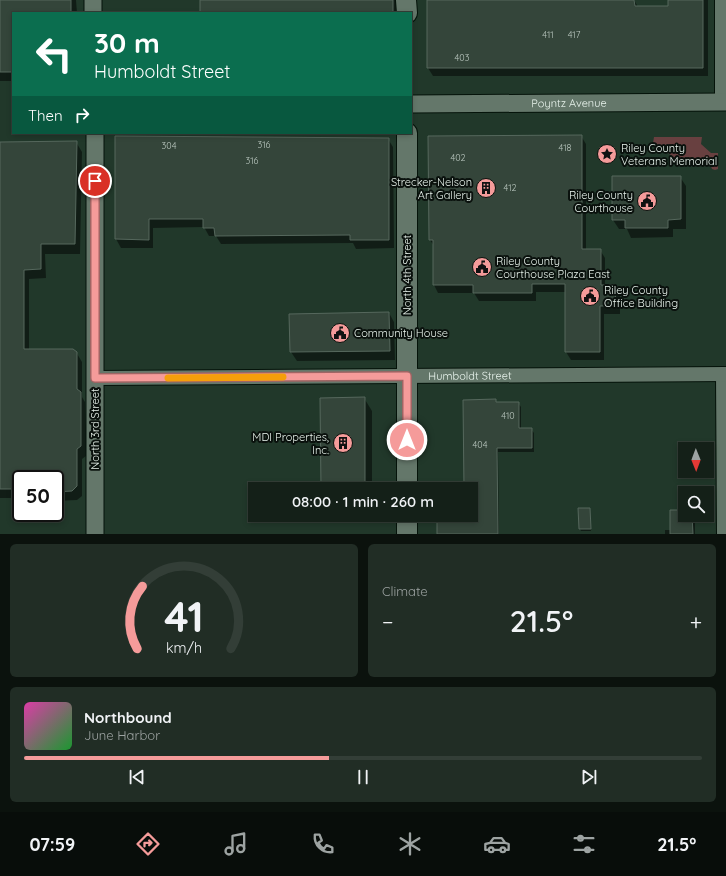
<!DOCTYPE html>
<meta charset="utf-8">
<style>
body{margin:0;font-family:Quicksand,sans-serif;background:#212d25;color:#f1f3f6;height:100vh;display:flex;flex-direction:column;font-size:15px;white-space:nowrap}
*{box-sizing:border-box;margin:0}
p{font-size:13px;color:#9da3a2}
.icon{flex:none;width:22px;height:22px;fill:none;stroke:currentColor;stroke-width:2;stroke-linecap:round;stroke-linejoin:round}
.map{position:relative;height:534px;overflow:hidden}
.details{display:flex;flex-direction:column;gap:10px;padding:10px;background:#0b120d;flex:1}
.details>*{flex:none}
.top-card{position:absolute;left:12px;top:12px;width:400px;height:122px;border-radius:0px;box-shadow:0 2px 6px #0003,0 0 0 1px #333e37;background:#0b6e4f;color:#fff;overflow:hidden}
.needle{width:26px;rotate:179deg}
.fabs{position:absolute;left:678px;top:442px;display:grid;gap:8px}
.fabs a{display:grid;place-items:center;width:36px;height:36px;border-radius:0px;background:#142018;box-shadow:0 2px 6px #0003,0 0 0 1px #333e37;font-size:20px}
.speed{position:absolute;left:12px;top:470px;display:flex;gap:8px;font-size:20px;font-weight:700;text-align:center}
.speed>*{display:grid;place-content:center;width:52px;height:52px;border-radius:50%;background:#142018;box-shadow:0 2px 6px #0003,0 0 0 1px #333e37;line-height:1}
.speed .limit{border:2px solid #111;border-radius:6px;background:#fff;color:#111}
.pin{position:absolute;display:grid;place-items:center;width:34px;height:34px;color:#fff;margin:-17px;border:2px solid #fff;border-radius:50%;box-shadow:0 1px 4px #0007}
.me{position:absolute;width:44px;margin:-22px;rotate:0deg;stroke-linejoin:round;filter:drop-shadow(0 0 3px #0008)}
.turn{display:flex;align-items:center;gap:14px;height:84px;padding:0 16px;font-size:18px}
.turn .icon{width:52px;height:52px;stroke-width:2.5}
.turn b{display:block;font-size:28px;line-height:34px}
.then{display:flex;align-items:center;height:38px;padding:0 16px;background:#0003;gap:8px;font-size:15px}
.big{font-size:30px;font-weight:600;line-height:1.1}
.details .widget{flex:1;display:flex;flex-direction:column;justify-content:center;gap:6px;min-width:0;padding:0 14px;border-radius:6px;background:#212d25}
.details .dial{align-items:center;gap:0}
.dial svg{height:104px;overflow:visible;fill:none;stroke:#333e37;stroke-width:7;stroke-linecap:round;text-anchor:middle}
.dial text{fill:#f1f3f6;stroke:none}
.song{display:flex;align-items:center;gap:12px}
.cover{width:48px;height:48px;border-radius:6px;background:linear-gradient(135deg,hsl(320 70% 55%),hsl(130 70% 35%))}
.played{height:4px;border-radius:2px;background:linear-gradient(90deg,#f59b9a 45%,#333e37 45%)}
.keys{display:flex;justify-content:space-around;direction:ltr}
.heat{display:flex;justify-content:space-between;align-items:center;font-size:22px;direction:ltr}
.details .tiles{flex:1;display:grid;gap:10px;grid-template-columns:1fr 1fr}
.widget:last-child{grid-column:span 2}
.trip{position:absolute;left:248px;top:482px;width:230px;height:40px;border-radius:0px;background:#142018;box-shadow:0 2px 6px #0003,0 0 0 1px #333e37;font-weight:600;line-height:40px;text-align:center}
.tab-bar{display:flex;height:64px;justify-content:space-around;align-items:center;background:#080d0a;color:#9da3a2}
.tab-bar .icon{width:28px;height:28px}
.tab-bar .current{color:#f59b9a}
.tab-bar b{font-size:18px;color:#f1f3f6}
.map>svg:first-child{display:block}
.built{fill:#21382a;fill-rule:evenodd}
.green{fill:#684040}
.shadow{fill:#0007}
.building{fill:#34453a;stroke:#56685d}
.lines{fill:none;stroke-linecap:round;stroke-linejoin:round}
.minor-casing{stroke:#05130a;stroke-width:16}
.tertiary-casing{stroke:#05130a;stroke-width:19}
.secondary-casing{stroke:#05130a;stroke-width:22}
.minor{stroke:#64776a;stroke-width:14}
.tertiary{stroke:#64776a;stroke-width:17}
.secondary{stroke:#64776a;stroke-width:20}
.route-casing{stroke:#9f6564;stroke-width:10}
.route{stroke:#f59b9a;stroke-width:7}
.slow{stroke:#f59e0b;stroke-width:7}
.labels{text-anchor:middle;dominant-baseline:central;stroke-width:4;stroke-linejoin:round;paint-order:stroke}
.number-label{font-size:9px;fill:#bbc8c0}
.street-label{font-size:11px;fill:#e8f3ec;stroke:#0a110d}
.poi-label{font-size:11px;fill:#e8f3ec;stroke:#0a110d;text-anchor:start}
</style>
<div class="map">
<svg width="726" height="534" viewBox="0 0 726 534">
<rect width="100%" height="100%" fill="#1a2b20"/>
<path class="built" d="M0 0H726V534H0ZM13 13H411V133H13ZM685 449H707V471H685ZM21 479H55V513H21ZM255 489H471V515H255ZM685 493H707V515H685Z"/>
<path class="green" d="M654 137H702L701 144 711 153H718V169L715 170 712 169 710 164H684L653 143Z"/>
<path class="shadow" d="M0 0H76L77 13H13V81H0Z
M201 0H397V13H201Z
M428 0H634L638 7H669V0H708V76H433L428 68Z
M581 136 586 144V250H600L605 258V286H615L620 295V314H604V360H571L566 352V292H536V301H479L474 293H438L434 285V246L430 240Z
M116 137 388 139 393 147 394 248 356 249 353 243 221 244 216 236H209L204 227 153 228V248H121L116 239Z
M76 142 82 152 80 254H45L46 278 29 279V350L76 352 82 362V397L85 402 86 429V456L82 459V496L77 500 55 501V479H21V498H0V143Z
M680 177 686 186V229H673V237L631 238 627 229H619L613 220Z
M389 313 394 322 395 360 297 361 291 352Z
M364 398 372 411V489H322Z
M495 400 497 403H518L521 407V429H531L534 433V452H498L499 534H438V515L478 514V494H471V489Z
M590 509 591 531H581L580 529Z
M685 511V515H694L695 517V534H665V530H671Z"/>
<path class="building" d="M0 0H71V13H13V72H0Z
M200 0H393V13H200Z
M427 0H634L635 6H668V0H703V68H427Z
M582 135V249H601V285H615L616 306H600V352H565V284H532V293H473V285H433V240H429L428 136Z
M115 136 389 138V240H350V235L215 236 214 228H203V219H149V240L115 239Z
M77 141 75 244H41V269L24 270V349H73L77 352V389L81 392V446L77 449V486L72 491 55 492V479H21V489H0V142Z
M612 176H681V219L668 220V228H625V220H612Z
M389 312 390 351 290 352 289 314Z
M365 397V489H321L320 398Z
M496 399V402H519V428H532V448H497L498 534H437V515H471V513H477V490L464 489 463 400Z
M578 508H590L591 529H579Z
M670 510H685V515H692L693 534H670Z"/>
<g class="lines">
<defs>
<g id="minor">
<path d="M722 0V102"/>
<path d="M723 374 724 534"/>
<path id="s1" d="M95 378 726 374"/>
</g>
<g id="tertiary">
<path d="M93 0V13"/>
<path id="s2" d="M411 104 726 102"/>
<path d="M95 534V133"/>
</g>
<path id="secondary" d="M406 0 407 13
M407 133V489
M407 534V515"/>
</defs>
<use href="#minor" class="minor-casing"/>
<use href="#tertiary" class="tertiary-casing"/>
<use href="#secondary" class="secondary-casing"/>
<use href="#minor" class="minor"/>
<use href="#tertiary" class="tertiary"/>
<use href="#secondary" class="secondary"/>
</g>
<g class="lines">
<defs>
<path id="route" d="M95 181V378L407 376V440"/>
</defs>
<use href="#route" class="route-casing"/>
<use href="#route" class="route"/>
<path class="slow" d="M168 378 283 377"/>
</g>
<defs>
<symbol id="sight-disc" viewBox="-11 -11 22 22"><circle r="9.5" fill="#f59b9a" stroke="#0a110d"/><path d="M0-6L1.8-2.2L6-1.7L2.9 1.2L3.7 5.4L0 3.3L-3.7 5.4L-2.9 1.2L-6-1.7L-1.8-2.2Z" fill="#111"/></symbol>
<symbol id="building-disc" viewBox="-11 -11 22 22"><circle r="9.5" fill="#f59b9a" stroke="#0a110d"/><path d="M-4-6H4V6H1V3H-1V6H-4ZM-2.5-4.3h1.7v1.8h-1.7ZM.8-4.3h1.7v1.8H.8ZM-2.5-1h1.7V.8h-1.7ZM.8-1h1.7V.8H.8Z" fill="#111"/></symbol>
<symbol id="civic-disc" viewBox="-11 -11 22 22"><circle r="9.5" fill="#f59b9a" stroke="#0a110d"/><path d="M-.6-6.5H3V-4.5H.6V-3L4-1V1h2V6H-6V1h2V-1L-.6-3ZM-1.2 2.5V6h2.4V2.5Z" fill="#111"/></symbol>
</defs>
<g fill-rule="evenodd">
<use href="#sight-disc" x="596" y="143" width="22" height="22"/>
<use href="#building-disc" x="475" y="177" width="22" height="22"/>
<use href="#civic-disc" x="636" y="190" width="22" height="22"/>
<use href="#civic-disc" x="471" y="256" width="22" height="22"/>
<use href="#civic-disc" x="579" y="285" width="22" height="22"/>
<use href="#civic-disc" x="329" y="322" width="22" height="22"/>
<use href="#building-disc" x="332" y="432" width="22" height="22"/>
</g>
<g class="labels">
<g class="number-label">
<text x="548" y="34">411</text>
<text x="574" y="34">417</text>
<text x="462" y="57">403</text>
<text x="264" y="144">316</text>
<text x="169" y="145">304</text>
<text x="565" y="147">418</text>
<text x="458" y="157">402</text>
<text x="252" y="160">316</text>
<text x="510" y="187">412</text>
<text x="508" y="415">410</text>
<text x="480" y="444">404</text>
</g>
<g class="street-label">
<text stroke="none"><textPath href="#s2" startOffset="158">Poyntz Avenue</textPath></text>
<text transform="translate(407 275) rotate(-90)">North 4th Street</text>
<text stroke="none"><textPath href="#s1" startOffset="375">Humboldt Street</textPath></text>
<text transform="translate(95 429) rotate(-90)">North 3rd Street</text>
</g>
<g class="poi-label">
<text x="621" y="148">Riley County<tspan x="621" dy="13">Veterans Memorial</tspan></text>
<text x="472" y="182" text-anchor="end">Strecker-Nelson<tspan x="472" dy="13">Art Gallery</tspan></text>
<text x="633" y="195" text-anchor="end">Riley County<tspan x="633" dy="13">Courthouse</tspan></text>
<text x="496" y="261">Riley County<tspan x="496" dy="13">Courthouse Plaza East</tspan></text>
<text x="604" y="290">Riley County<tspan x="604" dy="13">Office Building</tspan></text>
<text x="354" y="333">Community House</text>
<text x="329" y="437" text-anchor="end">MDI Properties,<tspan x="329" dy="13">Inc.</tspan></text>
</g>
</g>
</svg>
<div class="fabs">
<a><svg class="needle" viewBox="-14 -14 28 28"><path d="M0-13l5 13h-10z" fill="#e53935"/><path d="M0 13l5-13h-10z" fill="#9da3a2"/></svg></a>
<a><svg class="icon" aria-label="search" viewBox="0 0 24 24"><circle cx="10" cy="10" r="6"/><path d="M15 15l6 6"/></svg></a>
</div>
<div class="speed"><div class="limit">50</div></div>
<div class="pin" style="left:95px;top:181px;background:#d93025"><svg class="icon" aria-label="arrive" viewBox="0 0 24 24"><path d="M6 21V4h12l-3 4 3 4H6"/></svg></div>
<svg class="me" style="left:407px;top:440px" viewBox="-20 -20 40 40"><circle r="17" fill="#f59b9a" stroke="#fff" stroke-width="3"/><path d="M0-11L8 9 0 5-8 9z" fill="#fff"/></svg>
<div class="trip">08:00 · 1 min · 260 m</div>
<div class="top-card">
<div class="turn"><svg class="icon" aria-label="left" viewBox="0 0 24 24"><path d="M17 20v-9H6M10 6l-5 5 5 5"/></svg><div><b>30 m</b>Humboldt Street</div></div>
<div class="then">Then<svg class="icon" aria-label="right" viewBox="0 0 24 24"><path d="M7 20v-9h11M14 6l5 5-5 5"/></svg></div>
</div>
</div>
<section class="details">
<div class="tiles">
<div class="widget dial"><svg viewBox="0 0 100 80">
<path d="M14 69A42 42 0 1 1 86 69"/>
<path d="M14 69A42 42 0 0 1 18 21" stroke="#f59b9a"/>
<text x="50" y="56" font-size="32" font-weight="700">41</text>
<text x="50" y="72" font-size="11">km/h</text>
</svg></div>
<div class="widget"><p>Climate</p>
<div class="heat"><a>−</a><b class="big">21.5°</b><a>+</a></div>
</div>
<div class="widget">
<div class="song"><i class="cover"></i><div><b>Northbound</b><p>June Harbor</p></div></div>
<div class="played"></div>
<div class="keys"><svg class="icon" aria-label="previous" viewBox="0 0 24 24"><path d="M18 5L8 12l10 7zM5 5v14"/></svg><svg class="icon" aria-label="pause" viewBox="0 0 24 24"><path d="M8 5v14M16 5v14"/></svg><svg class="icon" aria-label="next" viewBox="0 0 24 24"><path d="M6 5l10 7-10 7zM19 5v14"/></svg></div>
</div>
</div>
</section>
<nav class="tab-bar">
<b>07:59</b>
<svg class="icon current" aria-label="directions" viewBox="0 0 24 24"><path d="M12 3l9 9-9 9-9-9zM9 14v-3h6M13 9l2 2-2 2"/></svg>
<svg class="icon" aria-label="music" viewBox="0 0 24 24"><path d="M9 18V5l10-2v13"/><circle cx="6" cy="18" r="3"/><circle cx="16" cy="16" r="3"/></svg>
<svg class="icon" aria-label="phone" viewBox="0 0 24 24"><path d="M5 4h4l2 5-3 2q2 4 5 5l2-3 5 2v4C11 20 4 13 5 4z"/></svg>
<svg class="icon" aria-label="climate" viewBox="0 0 24 24"><path d="M12 3v18M4 7l16 10M4 17L20 7"/></svg>
<svg class="icon" aria-label="car" viewBox="0 0 24 24"><path d="M5 17H2v-5l4-1 3-4h7l3 4 3 1v5h-3M9 17h6M6 11h13"/><circle cx="7" cy="17" r="2"/><circle cx="17" cy="17" r="2"/></svg>
<svg class="icon" aria-label="filters" viewBox="0 0 24 24"><path d="M4 7h16M4 17h16"/><circle cx="9" cy="7" r="2"/><circle cx="15" cy="17" r="2"/></svg>
<b>21.5°</b>
</nav>
